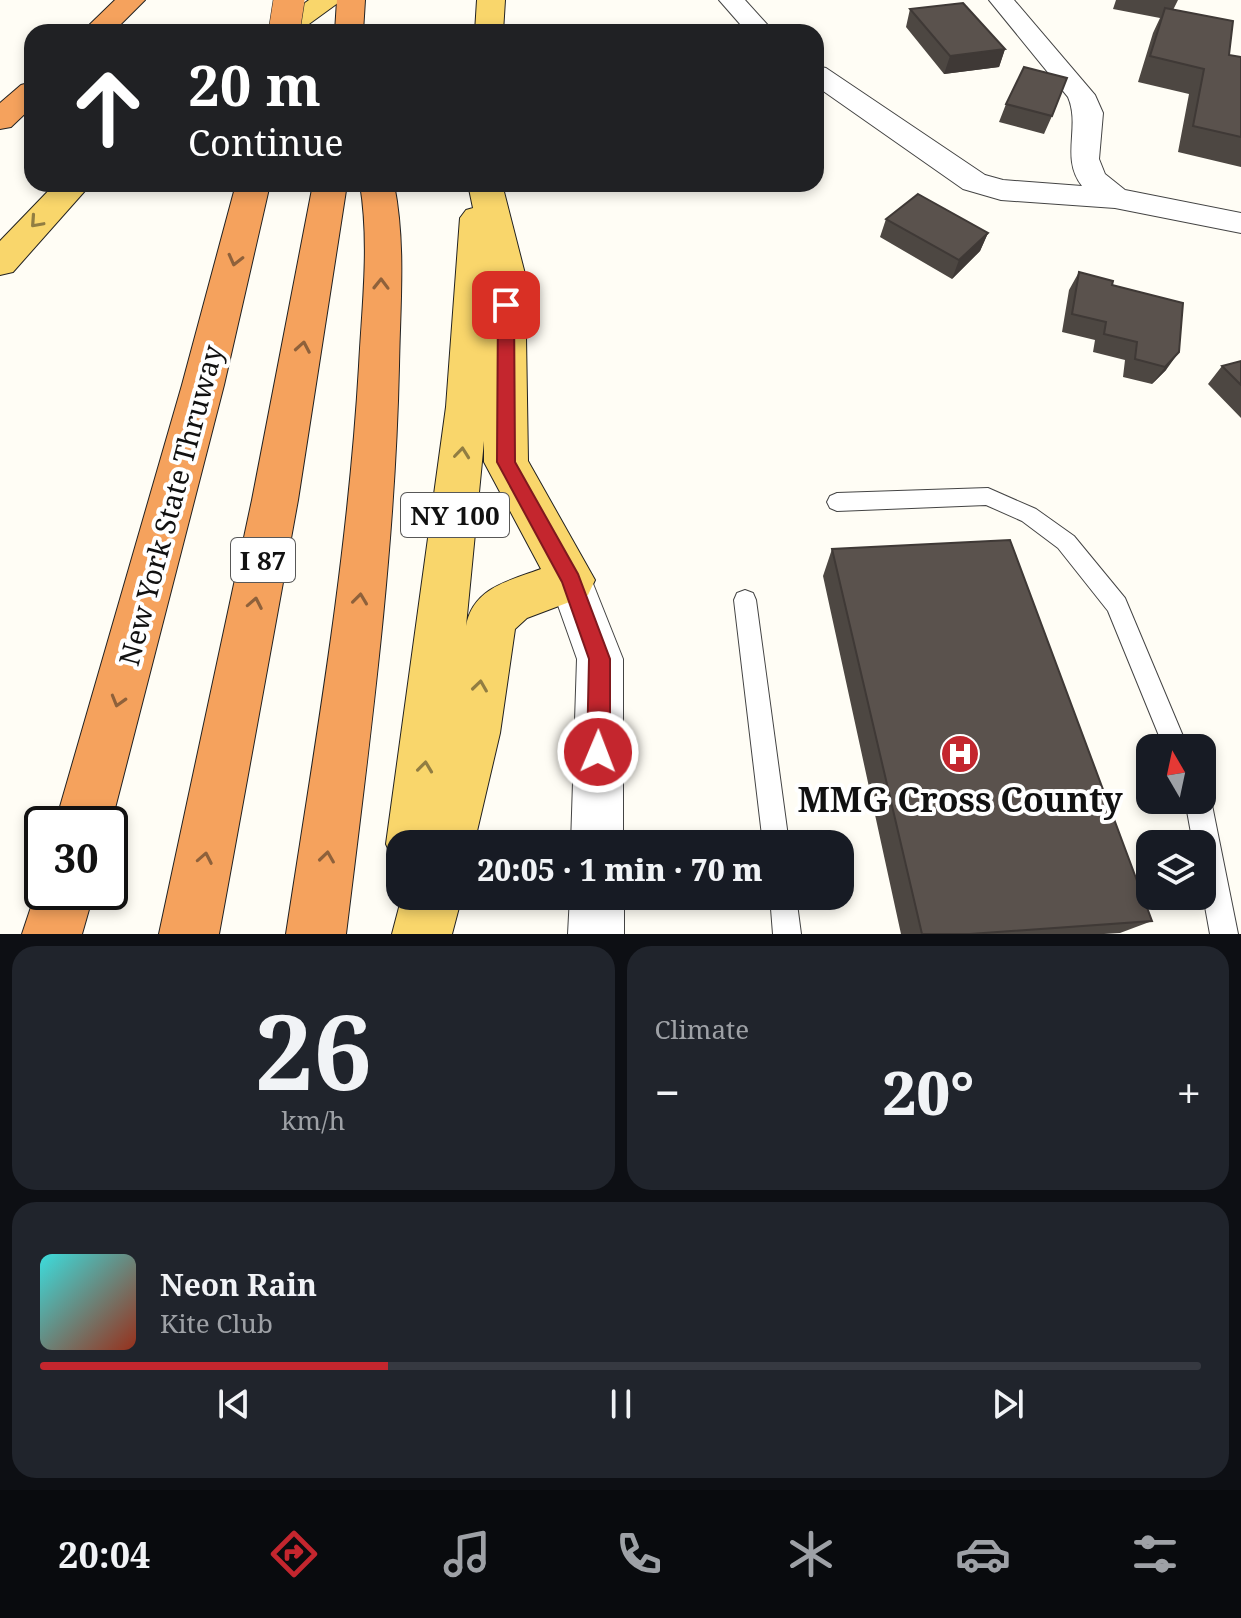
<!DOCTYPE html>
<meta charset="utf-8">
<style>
body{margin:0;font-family:"Noto Serif",serif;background:#20242c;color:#f1f3f6;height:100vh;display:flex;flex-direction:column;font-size:30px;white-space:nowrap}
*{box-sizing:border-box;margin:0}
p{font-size:26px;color:#9ea1a6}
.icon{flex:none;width:44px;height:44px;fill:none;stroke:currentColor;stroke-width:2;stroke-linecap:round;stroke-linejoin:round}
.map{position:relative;height:934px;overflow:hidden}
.drawer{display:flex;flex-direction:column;gap:12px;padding:12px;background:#0d0f14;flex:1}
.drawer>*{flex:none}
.top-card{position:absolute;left:24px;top:24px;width:800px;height:168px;border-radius:24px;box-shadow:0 4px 12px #0003;background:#202124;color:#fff;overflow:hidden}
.needle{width:52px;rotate:351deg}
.controls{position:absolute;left:1136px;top:734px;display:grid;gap:16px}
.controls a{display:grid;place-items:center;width:80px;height:80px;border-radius:16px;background:#171b24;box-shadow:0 4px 12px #0003;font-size:40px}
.speed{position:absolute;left:24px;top:806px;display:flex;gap:16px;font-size:40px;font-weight:700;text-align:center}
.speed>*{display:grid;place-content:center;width:104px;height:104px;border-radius:50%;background:#171b24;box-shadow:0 4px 12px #0003;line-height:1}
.speed .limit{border:4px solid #111;border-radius:12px;background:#fff;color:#111}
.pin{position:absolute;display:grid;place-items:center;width:68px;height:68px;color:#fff;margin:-34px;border-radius:16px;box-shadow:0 4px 12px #0006}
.me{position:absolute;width:88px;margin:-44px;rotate:1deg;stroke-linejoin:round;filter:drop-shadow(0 0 6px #0008)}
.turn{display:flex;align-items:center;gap:28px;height:168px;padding:0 32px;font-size:36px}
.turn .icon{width:104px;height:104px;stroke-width:2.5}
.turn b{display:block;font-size:56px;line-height:68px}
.big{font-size:60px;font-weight:800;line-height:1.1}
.drawer .tile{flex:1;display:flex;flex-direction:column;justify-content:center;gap:12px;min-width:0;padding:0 28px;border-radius:24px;background:#20242c}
.drawer .dial{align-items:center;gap:0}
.dial b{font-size:104px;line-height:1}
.song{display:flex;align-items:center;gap:24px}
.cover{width:96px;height:96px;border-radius:12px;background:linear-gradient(135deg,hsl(180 70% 55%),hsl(10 70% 35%))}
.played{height:8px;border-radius:4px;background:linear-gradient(90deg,#c4262e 30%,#363941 30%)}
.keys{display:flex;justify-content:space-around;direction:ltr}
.heat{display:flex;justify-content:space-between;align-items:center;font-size:44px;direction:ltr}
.drawer .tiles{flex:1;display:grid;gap:12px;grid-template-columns:1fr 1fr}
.tile:last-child{grid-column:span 2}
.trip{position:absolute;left:386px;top:830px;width:468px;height:80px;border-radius:24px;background:#171b24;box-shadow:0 4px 12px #0003;font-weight:800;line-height:80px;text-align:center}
.tab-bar{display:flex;height:128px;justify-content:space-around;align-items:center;background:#090b0e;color:#9ea1a6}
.tab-bar .icon{width:56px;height:56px}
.tab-bar .on{color:#c4262e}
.tab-bar b{font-size:36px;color:#f1f3f6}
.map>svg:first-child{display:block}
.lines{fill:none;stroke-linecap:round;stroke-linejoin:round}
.service-casing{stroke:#444;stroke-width:2}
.minor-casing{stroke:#444;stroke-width:2}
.primary-casing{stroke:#222;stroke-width:2}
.motorway-casing{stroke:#222;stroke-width:2}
.service{fill:#fff;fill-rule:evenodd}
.minor{fill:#fff;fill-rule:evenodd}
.primary{fill:#f9d66b;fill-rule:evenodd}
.motorway{fill:#f5a25d;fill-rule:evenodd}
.motorway-bridge-casing{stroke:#222;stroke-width:32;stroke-linecap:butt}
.motorway-bridge{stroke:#f5a25d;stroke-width:31}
.wall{fill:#4d4742}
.shaded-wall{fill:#3f3936}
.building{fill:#5a524d;stroke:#3f3936;stroke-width:2}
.oneway{stroke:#917d42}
.oneway2{stroke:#8e613b}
.route{fill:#c4262e;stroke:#7f191e;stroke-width:2}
.labels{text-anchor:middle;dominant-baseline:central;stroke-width:8;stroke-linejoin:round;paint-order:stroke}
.shield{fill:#fff;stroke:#585858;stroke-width:2}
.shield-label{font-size:26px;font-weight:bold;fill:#111}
.street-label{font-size:28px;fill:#111;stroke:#fff}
.near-poi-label{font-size:34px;font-weight:bold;fill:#111;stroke:#fff}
</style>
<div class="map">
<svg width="1241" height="934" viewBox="0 0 1241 934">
<rect width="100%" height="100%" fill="#fffdf5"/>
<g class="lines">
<defs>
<path id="service" d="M988 488 1036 509 1074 536 1125 598 1188 748H1164L1108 611 1058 548 1022 521 986 505 837 511 830 508 827 502 830 496 837 493Z
M745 590 753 593 756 600 789 844H763L734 600 737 593Z
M1202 789 1207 791 1211 800 1238 934H1210L1202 890V844H1193L1185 800H1202Z
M770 896H796L801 934H773Z"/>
<path id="minor" d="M719 0H745L774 32H747Z
M989 0H1014L1095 95 1103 113 1099 159 1105 174 1125 190 1241 213V233L1115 208 1001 200 963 189 816 86V66L826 68 985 175 1003 180 1082 186C1060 158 1081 127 1068 97Z
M571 561 586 566 623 659V844H571L577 659 549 580 556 566Z
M570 896H624V934H568Z"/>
<path id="primary" d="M309 0H342L298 32H265Z
M477 0H505L503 32H475Z
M55 184H91L13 272 0 275V241Z
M468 184H502L525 274 528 461 595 580 588 595 527 618 515 629 500 733 474 844H400V867L395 864 386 844 446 407 460 218 466 210 473 208ZM484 441V462L541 569C508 581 473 588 466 626Z
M402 896H462L452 934H392Z"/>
<path id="motorway" d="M115 0H145L113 32H82Z
M337 0H365L363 32H335Z
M32 82V107L11 127 0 129V103L21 85Z
M236 184H270L224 385 111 824 110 827V824H55L182 385Z
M313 184H347L298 500 219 934H159L252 500Z
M360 184H394C406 244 400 305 399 366 395 556 369 745 346 934H286C315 745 348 557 359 366 362 306 370 244 360 184Z
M42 874V892H94L82 934H22Z"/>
</defs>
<use href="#service" class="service-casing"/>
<use href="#minor" class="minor-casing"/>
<use href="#primary" class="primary-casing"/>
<use href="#motorway" class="motorway-casing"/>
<use href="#service" class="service"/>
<use href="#minor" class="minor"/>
<use href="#primary" class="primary"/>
<use href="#motorway" class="motorway"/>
<defs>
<path id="motorway-bridge" d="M284 32 289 0"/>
</defs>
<use href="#motorway-bridge" class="motorway-bridge-casing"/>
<use href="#motorway-bridge" class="motorway-bridge"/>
</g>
<path class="wall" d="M1116 0H1178L1173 10 1229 55 1241 57V167L1178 152 1189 94 1138 82 1153 33 1160 18 1113 9Z
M910 9 1005 49 999 67 944 74 906 27Z
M1006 104 1052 116 1044 134 999 122Z
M886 219 988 233 980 251 952 279 880 237Z
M1079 272 1112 285 1183 303 1166 370 1152 384 1123 377 1125 360 1093 352 1095 340 1062 332 1069 290Z
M1241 361V418L1208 384 1222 366Z
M832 549 1152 921 1120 933 1104 934H901L823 576Z"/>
<path class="shaded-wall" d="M1005 49 999 67 944 74 950 56Z
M988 233 980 251 952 279 959 260Z
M1179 352 1166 370 1152 384 1165 367Z"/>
<path class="building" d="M963 3 1005 49 950 56 910 9Z
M1165 8 1233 21 1229 55 1241 57V137L1193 126 1204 69 1150 56Z
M1024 67 1067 78 1052 116 1006 104Z
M918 194 988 233 959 260 886 219Z
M1079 272 1113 281 1112 285 1183 303 1179 352 1165 367 1135 359 1137 342 1104 334 1106 322 1072 314Z
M1241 361V385L1222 366Z
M1010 540 1152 921 970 934H922L832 549Z"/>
<defs><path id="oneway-chevron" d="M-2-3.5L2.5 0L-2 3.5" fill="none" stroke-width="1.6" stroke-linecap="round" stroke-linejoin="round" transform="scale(2)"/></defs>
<g class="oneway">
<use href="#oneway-chevron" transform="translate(36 222) rotate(132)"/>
<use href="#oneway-chevron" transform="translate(462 453) rotate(-84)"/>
<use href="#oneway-chevron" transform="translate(480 686) rotate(-82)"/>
<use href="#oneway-chevron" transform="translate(425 767) rotate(-83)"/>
</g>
<g class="oneway2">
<use href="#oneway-chevron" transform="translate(235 260) rotate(104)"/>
<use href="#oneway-chevron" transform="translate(381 284) rotate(-89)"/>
<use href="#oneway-chevron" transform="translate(303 347) rotate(-80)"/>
<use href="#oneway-chevron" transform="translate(360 599) rotate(-83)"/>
<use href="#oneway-chevron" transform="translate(255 603) rotate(-79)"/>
<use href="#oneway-chevron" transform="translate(118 701) rotate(106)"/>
<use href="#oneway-chevron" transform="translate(327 857) rotate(-82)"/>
<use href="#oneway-chevron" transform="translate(205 858) rotate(-79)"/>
</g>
<path class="route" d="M506 300 514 305 515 462 578 574 610 659V752L606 760 598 763 590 760 587 752 589 659 562 582 497 462 498 305Z"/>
<defs>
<symbol id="hospital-disc" viewBox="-11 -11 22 22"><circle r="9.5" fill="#c4262e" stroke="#fff"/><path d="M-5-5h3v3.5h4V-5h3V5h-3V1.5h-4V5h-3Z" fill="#fff"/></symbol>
</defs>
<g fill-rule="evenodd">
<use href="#hospital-disc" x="938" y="732" width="44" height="44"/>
</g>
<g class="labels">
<g class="shield">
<rect x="401" y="493" width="108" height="44" rx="6"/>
<rect x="231" y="538" width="64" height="44" rx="6"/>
</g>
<g class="shield-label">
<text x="455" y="515">NY 100</text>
<text x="263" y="560">I 87</text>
</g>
<g class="street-label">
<text transform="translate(170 505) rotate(-75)">New York State Thruway</text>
</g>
<g class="near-poi-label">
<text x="960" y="799">MMG Cross County</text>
</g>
</g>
</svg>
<div class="controls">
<a><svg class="needle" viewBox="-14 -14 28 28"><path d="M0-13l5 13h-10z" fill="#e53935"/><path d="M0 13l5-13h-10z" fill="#9ea1a6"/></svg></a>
<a><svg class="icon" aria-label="layers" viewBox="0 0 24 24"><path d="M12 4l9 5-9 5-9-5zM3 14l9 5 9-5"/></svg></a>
</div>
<div class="speed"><div class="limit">30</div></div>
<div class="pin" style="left:506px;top:305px;background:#d93025"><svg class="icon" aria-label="arrive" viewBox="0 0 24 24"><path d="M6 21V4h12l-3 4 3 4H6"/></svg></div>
<svg class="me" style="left:598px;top:752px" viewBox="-20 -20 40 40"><circle r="17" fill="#c4262e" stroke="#fff" stroke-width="3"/><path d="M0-11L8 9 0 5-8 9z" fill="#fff"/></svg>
<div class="trip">20:05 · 1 min · 70 m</div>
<div class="top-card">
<div class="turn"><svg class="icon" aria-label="ahead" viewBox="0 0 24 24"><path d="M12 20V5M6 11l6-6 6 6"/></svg><div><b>20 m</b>Continue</div></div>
</div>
</div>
<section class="drawer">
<div class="tiles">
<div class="tile dial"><b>26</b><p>km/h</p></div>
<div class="tile"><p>Climate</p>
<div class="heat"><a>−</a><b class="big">20°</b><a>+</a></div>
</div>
<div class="tile">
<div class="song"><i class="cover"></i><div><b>Neon Rain</b><p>Kite Club</p></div></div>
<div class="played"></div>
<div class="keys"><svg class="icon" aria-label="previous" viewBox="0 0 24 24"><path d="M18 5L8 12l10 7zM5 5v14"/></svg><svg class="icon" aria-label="pause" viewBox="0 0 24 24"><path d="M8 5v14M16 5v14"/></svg><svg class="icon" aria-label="next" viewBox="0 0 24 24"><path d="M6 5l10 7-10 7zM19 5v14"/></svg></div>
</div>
</div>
</section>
<nav class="tab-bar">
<b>20:04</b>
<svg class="icon on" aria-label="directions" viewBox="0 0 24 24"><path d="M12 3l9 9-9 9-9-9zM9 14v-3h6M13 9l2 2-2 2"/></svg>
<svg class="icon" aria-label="music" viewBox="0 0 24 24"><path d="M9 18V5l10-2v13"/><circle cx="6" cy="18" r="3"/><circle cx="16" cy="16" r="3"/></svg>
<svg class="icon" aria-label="phone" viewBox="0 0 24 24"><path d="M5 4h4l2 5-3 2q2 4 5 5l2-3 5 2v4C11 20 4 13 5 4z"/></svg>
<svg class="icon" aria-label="climate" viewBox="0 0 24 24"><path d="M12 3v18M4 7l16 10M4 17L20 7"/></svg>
<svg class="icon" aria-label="car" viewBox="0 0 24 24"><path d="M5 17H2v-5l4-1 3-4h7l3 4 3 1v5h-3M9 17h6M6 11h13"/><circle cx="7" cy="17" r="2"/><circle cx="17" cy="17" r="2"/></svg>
<svg class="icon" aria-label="filters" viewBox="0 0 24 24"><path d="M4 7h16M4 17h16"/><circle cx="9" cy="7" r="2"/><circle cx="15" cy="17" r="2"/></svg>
</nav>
